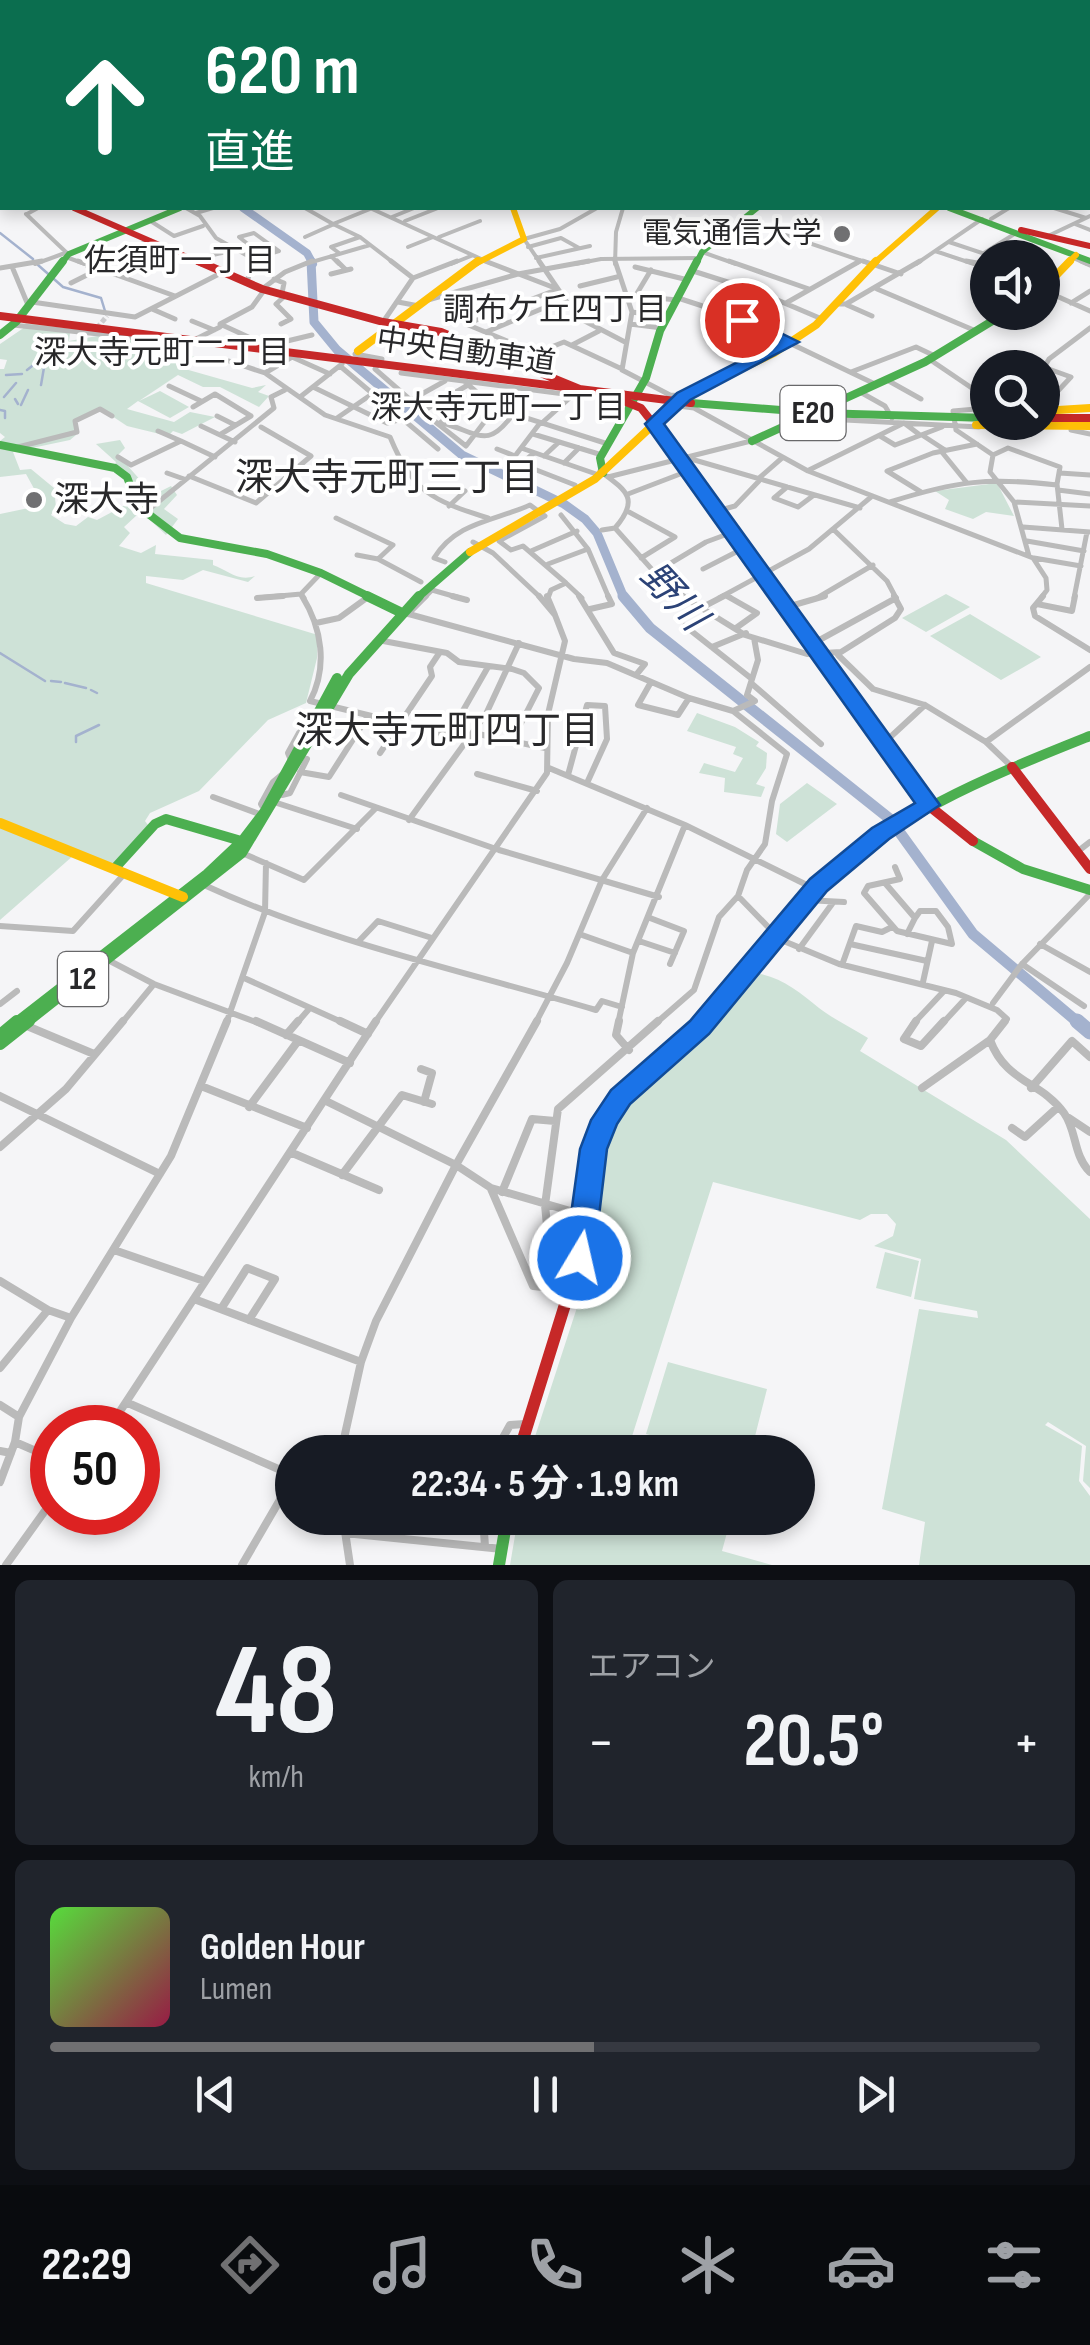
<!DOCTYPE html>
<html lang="ja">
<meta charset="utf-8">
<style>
body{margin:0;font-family:"Sofia Sans Condensed","Noto Sans JP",sans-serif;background:#20242c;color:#f1f3f6;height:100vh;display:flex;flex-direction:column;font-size:38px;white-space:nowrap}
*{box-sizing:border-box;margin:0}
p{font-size:32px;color:#9ea1a6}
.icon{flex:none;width:55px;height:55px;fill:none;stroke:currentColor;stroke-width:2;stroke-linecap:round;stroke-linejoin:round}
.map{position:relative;height:1565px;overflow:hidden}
.panel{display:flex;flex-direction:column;gap:15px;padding:15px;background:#0d0f14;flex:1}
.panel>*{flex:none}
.top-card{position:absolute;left:0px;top:0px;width:1090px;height:210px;box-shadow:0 5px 15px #0003;background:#0b6e4f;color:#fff;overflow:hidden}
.fabs{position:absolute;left:970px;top:240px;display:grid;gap:20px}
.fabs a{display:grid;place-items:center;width:90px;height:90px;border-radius:50%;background:#171b24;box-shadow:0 5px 15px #0003;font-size:50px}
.speed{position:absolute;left:30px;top:1405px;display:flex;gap:20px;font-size:50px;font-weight:700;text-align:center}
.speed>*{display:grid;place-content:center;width:130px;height:130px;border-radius:50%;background:#171b24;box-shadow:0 5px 15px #0003;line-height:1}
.speed .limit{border:15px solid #d22;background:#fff;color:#111}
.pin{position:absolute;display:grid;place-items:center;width:85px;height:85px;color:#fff;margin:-42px;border:5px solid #fff;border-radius:50%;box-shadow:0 2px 10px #0007}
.me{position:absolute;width:110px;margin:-55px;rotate:9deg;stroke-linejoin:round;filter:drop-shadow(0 0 8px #0008)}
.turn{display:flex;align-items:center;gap:35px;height:210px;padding:0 40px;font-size:45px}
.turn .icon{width:130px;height:130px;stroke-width:2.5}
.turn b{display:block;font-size:70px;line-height:85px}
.big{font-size:75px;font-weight:700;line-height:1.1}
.panel .card{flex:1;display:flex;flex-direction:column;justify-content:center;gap:15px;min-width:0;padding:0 35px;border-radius:15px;background:#20242c}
.panel .dial{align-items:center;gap:0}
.dial b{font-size:130px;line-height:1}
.song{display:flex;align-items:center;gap:30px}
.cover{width:120px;height:120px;border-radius:15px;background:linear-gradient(135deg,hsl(110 70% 55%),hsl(340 70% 35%))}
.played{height:10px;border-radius:5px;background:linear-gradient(90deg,#707072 55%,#363941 55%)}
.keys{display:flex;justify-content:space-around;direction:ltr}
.heat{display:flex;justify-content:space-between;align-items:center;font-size:55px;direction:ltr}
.panel .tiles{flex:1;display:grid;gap:15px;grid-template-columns:1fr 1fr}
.card:last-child{grid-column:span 2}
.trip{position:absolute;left:275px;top:1435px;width:540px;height:100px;border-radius:50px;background:#171b24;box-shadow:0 5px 15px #0003;font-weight:700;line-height:100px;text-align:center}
.dock{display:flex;height:160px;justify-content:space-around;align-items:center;background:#090b0e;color:#9ea1a6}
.dock .icon{width:70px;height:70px}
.dock .selected{color:#707072}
.dock b{font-size:45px;color:#f1f3f6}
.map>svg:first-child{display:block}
.green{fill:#cee2d7}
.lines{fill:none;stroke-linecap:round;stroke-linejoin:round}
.stream{stroke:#a4b2ce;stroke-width:2.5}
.river-far3{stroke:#a4b2ce;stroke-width:8}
.river-far2{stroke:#a4b2ce;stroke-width:9}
.river-far1{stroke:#a4b2ce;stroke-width:11}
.river{stroke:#a4b2ce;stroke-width:15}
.street-tunnel{stroke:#ccccce;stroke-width:5;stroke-dasharray:5 2.5;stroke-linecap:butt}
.street-far3{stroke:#bababa;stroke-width:4}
.street-far2{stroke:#bababa;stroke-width:5}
.street-far1{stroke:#bababa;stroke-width:6}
.street{stroke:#bababa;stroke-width:8}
.fast-far3{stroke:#4caf50;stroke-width:6}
.fast-far2{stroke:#4caf50;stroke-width:8}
.fast-far1{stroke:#4caf50;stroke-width:10}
.fast{stroke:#4caf50;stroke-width:12}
.slow-far2{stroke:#ffc107;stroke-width:6}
.slow-far1{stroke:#ffc107;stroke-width:8}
.slow{stroke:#ffc107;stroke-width:10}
.jam-far3{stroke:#c62828;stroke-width:6}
.jam-far2{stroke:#c62828;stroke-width:8}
.jam-far1{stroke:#c62828;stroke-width:10}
.jam{stroke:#c62828;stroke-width:12}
.route{fill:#1a73e8;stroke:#114b97;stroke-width:2.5}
.poi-dot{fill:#707072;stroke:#fff;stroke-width:4}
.labels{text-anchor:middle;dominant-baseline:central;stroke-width:8;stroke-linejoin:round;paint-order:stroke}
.far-poi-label{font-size:30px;fill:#28282a;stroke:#fff;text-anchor:end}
.far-street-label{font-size:30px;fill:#28282a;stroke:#fff}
.far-neighbourhood-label{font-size:32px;fill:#28282a;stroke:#fff}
.shield{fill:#fff;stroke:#68686a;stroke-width:2.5}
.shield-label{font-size:32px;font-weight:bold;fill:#28282a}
.poi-label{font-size:35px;fill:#28282a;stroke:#fff;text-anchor:start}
.neighbourhood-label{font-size:38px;fill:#28282a;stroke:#fff}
.water-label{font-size:38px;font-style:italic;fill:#2c4377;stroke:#fff}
</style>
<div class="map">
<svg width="1090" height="1565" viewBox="0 0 1090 1565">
<rect width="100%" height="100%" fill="#f5f5f7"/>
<path class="green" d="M26 323 170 339 161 346 196 357 185 369 252 388 266 385 258 392 269 396 259 407 220 387H203L178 375 139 401 160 391 189 407 170 418 138 401 127 409 174 422 190 412 215 417 182 434 173 431 168 436 127 426 100 408 74 421 76 435 70 440 13 452 20 470 31 469 54 488 56 507 51 515 65 524 76 526 88 517 97 520 129 503 125 478 113 469 116 462 96 444 120 440 125 448 118 455 143 483 157 493 171 486 177 495 164 509 178 519 166 535 149 519 137 515 124 527 130 533 119 546 141 553 156 545 155 554 213 560V565C228 570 237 582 255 576L248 582 203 570 183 580 146 576V583L318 635 317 658 306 703 268 720 199 791 150 813 145 821 148 825 114 865 74 855 0 920V514L43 505 26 474 0 477V441L5 437 0 433V369H4L7 360 0 359V344L25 327 70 333 69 341 103 335 24 325Z
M997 483 1014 516 986 512 973 519 945 509 949 500 935 491Z
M946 594 970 607 926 632 902 618Z
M970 614 1041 657 1001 680 930 636Z
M697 713 735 727 759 742 756 746 767 753 766 768 756 784 765 787 761 797 724 792 725 778 699 773 704 763 735 772 743 758 733 754 736 747 687 731Z
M807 783 837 804 787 842 776 834 780 804Z
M755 973C782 977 799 992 819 1008 833 1019 852 1028 868 1038L860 1051 1006 1140 1090 1219V1488L1083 1481 1086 1446 1048 1422 1045 1425 1082 1446 1079 1481 1090 1496V1565H919L925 1522 882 1509 919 1309 978 1318 977 1311 914 1299 921 1259 874 1246 893 1236 896 1224 887 1214H871L860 1220 713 1182 627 1452H530L583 1289 592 1252 605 1144 620 1114 637 1095 714 1029Z
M885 1252 919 1261 911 1297 876 1288Z
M668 1362 767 1389 751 1452H712L646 1434Z
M518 1518H731L722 1551 772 1565H510Z"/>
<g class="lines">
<path class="stream" d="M0 135 2 130
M0 233 33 259
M38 265 63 287 101 298 105 311
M27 370 36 363
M6 375 22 374
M41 385 47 350 82 342 83 335
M4 397 16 383
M15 399 18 404
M21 405 28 390
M0 410 5 411V418
M0 653 45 681
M51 681 61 682
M65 683 86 688
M91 690 97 693
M76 742V736L99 725"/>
<path class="river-far3" d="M243 208 307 253 313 264"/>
<path class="river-far2" d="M311 261 314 322 337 350 462 455 564 504 585 519 597 533 624 598"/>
<path class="river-far1" d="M623 596 650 628 890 819 973 934 1080 1024"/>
<path class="river" d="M1077 1021 1090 1032"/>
<path class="street-tunnel" d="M97 328 107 316"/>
<path class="street-far3" d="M27 0 31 2
M581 0 590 2
M684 0 706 2
M818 0 837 2
M874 0 881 2
M1010 0 1019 2
M1034 0 1043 2
M117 2 123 0
M165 2 169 0
M219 2 226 0
M271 2 278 0
M340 2 345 0
M408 2 412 0
M1075 2 1079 0
M1085 2 1089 0
M0 147 2 135
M186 208 200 216 216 238 253 259V264
M305 208 333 224
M370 208 492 264
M1054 208 1086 218
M370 209 333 224 360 237 395 264
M196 213 213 208
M26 214 68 254
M27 214 38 208
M392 217 414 208
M991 219 1009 208
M741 220 871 264
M405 221 438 208
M152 222 174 236 203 226
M1075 224 1090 230
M254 233 279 251 263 256 239 237Z
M1048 236 1090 216
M305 237 332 225
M439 237 480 221
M949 242 997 258
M408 247 433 237
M528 247 561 238 579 248
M935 251 974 264
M702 252 736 264
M339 253 331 247 360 237
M984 253 1016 233
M331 256 339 264
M66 257 85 264
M536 258 590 246
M1073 258 1087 264
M194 259 236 250
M35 264 65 253
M95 264 150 240
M140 264 170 249
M305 264 370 245
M451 264 471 256
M541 264 524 239 560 229 597 208
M575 264 601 259 699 258
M615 264 616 232 623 208
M855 264 860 261
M916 264 982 219"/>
<path class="street-far2" d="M78 261 175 296
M337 261 346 270
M485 261 555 288
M539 261 577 317 625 342
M615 261 632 312 622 370 670 395 684 396
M729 261 809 289
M863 261 901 274
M966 261 988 265
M1081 261 1090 265
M88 267 101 261
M635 267 688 280
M0 268 42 261
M13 269 28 305
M693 271 756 291 822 319
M119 274 145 261
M331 274 351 269
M413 278 457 261
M274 279 284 283 282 293
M247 282 253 261
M71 283 95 271
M580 286 617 277
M262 289 285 272 312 261
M877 289 976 331
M556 290 466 324 536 353 564 342 622 369
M1043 290 1090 311
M626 295 677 300
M636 295 651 270
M678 298 733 316 875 384
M428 300 518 274 589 261
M32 302 135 317 223 272
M398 302 419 306
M786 303 860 261
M1071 303 1090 291
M839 304H846L920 261
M847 305 872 316
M152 309 175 319
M632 312 667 317
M192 321 214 330
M383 322 413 278 391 261
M281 324 291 319 276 304 286 295
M630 324 662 328
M13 325 185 343
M486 332 563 300
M192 341 220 327
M572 345 599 331
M247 349 255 340 220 324 252 307 265 289
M273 352 283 342 312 335
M355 354 382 359 375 369 438 424
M292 357 330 374
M929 359 988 399
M229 361 265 373 325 415 390 437C413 492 431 500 488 518
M340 366 438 449
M1042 371 1049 359 1090 328
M851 372 916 347 935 356
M265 373 292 357
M401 373 572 395
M887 380 921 399
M465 382 495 408 608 444
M169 386 201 401
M313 387 387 423 402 419
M860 392 885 406 892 418
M300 397 342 364
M479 397 438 424 466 446 495 408
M411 400 445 381
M678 406 694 408 808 471 1033 558 1046 578 1047 590 1041 598
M193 407 215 394 251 416
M988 408 953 411 956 430 993 455 990 472 1014 502 1029 556
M1042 408 1071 377 1046 368
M423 411 468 385
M818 414 826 419 979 427
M217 416 235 425
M337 418 372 394
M543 422 573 395
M443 423C480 434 488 449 513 414
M201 426 235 442
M1071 430 1090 434
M221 434 251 416
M533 434 602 455
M922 435 945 450
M880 436 895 445 942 427
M181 441 215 457
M18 447 77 432 75 421 100 409 112 416
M497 449 515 456 540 423
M524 449 599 475
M941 451 967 483
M534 453 521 464 575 485
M993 455 1008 448 1060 467 1057 484 1062 529
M544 456 559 442
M118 457 131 465 181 441 158 431
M691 459 860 508
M564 463 579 448
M809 470 904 423 920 435
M600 471C627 491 640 499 615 528L656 574 686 598
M167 473 184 479
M1060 473 1090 475
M189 476 256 503 311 456 261 427
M608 477 751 441
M758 479 782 458
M787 487 774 498 798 507 814 495
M1058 490 1090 494
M921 492 887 471 933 453 977 444
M628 494 688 471
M890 502C956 481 989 477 1057 485
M1014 502 1090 506
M449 506 465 491
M147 511 274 408 271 397 285 390
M717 511 735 506 759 481
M629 512 675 537 641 558
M561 515 588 549 609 598
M336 518 393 545 378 559 421 582
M1023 527 1090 532
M602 530 615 528
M834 530 887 581 896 598
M1027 541 1084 551
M473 542 493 553 541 598
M531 551 577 531
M357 555 378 559
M1034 558 1081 566
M445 562 434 558C456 522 494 521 530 505L545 516 499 541 511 550 523 546 566 583
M548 564 588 549
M703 569 744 548
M656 572 706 542 733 532
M301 594 304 598
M726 595 731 598
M257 598 301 594 321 573
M424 598 432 590 460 598
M548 598 551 590 566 583 582 598
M719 598 809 549 871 497
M817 598 873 565
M1074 598 1087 532"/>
<path class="street-far1" d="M302 596C322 628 328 667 310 701L470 740
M452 596 467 600
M547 596 555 615
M579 596 614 653 645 664 636 675
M682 596 745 635 807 654 841 652 895 618 901 609 894 596
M727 596 757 613 736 628
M1043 596 1033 608 1035 616 1090 650
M257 598 283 596
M1037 604 1072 611 1075 596
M787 607 825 596
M590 609 612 604 608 596
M699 609 724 596
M405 613 574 659 607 663 689 698 733 711 755 701 747 695 758 660 754 638
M408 614 426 596
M316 623 339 618 368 597
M685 626 752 679
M378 640 447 653 459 662 512 669 524 673 539 688 512 741
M814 643 896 598
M712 647 746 633
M838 655 873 689 925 705 986 742 1012 767
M651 682 638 705 678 715 689 698
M751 683 821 744
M478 734 545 748
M449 735 488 667
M885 742 925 705
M986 742 1090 667
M380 753 432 676 430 667 440 652
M291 760 288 753 299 733 309 724
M549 768 685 825 815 889
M300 772 329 777 368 716
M477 774 537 791
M568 775 587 705 605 706 607 739 587 783
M282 795 290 793 307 759
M341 795 499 850 659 897
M213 797 262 815
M277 803 357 829
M265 811 261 804 273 782 285 772
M409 820 486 714 519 643
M1077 852 1090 842
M242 853 304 880 375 809
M895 867 900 879 868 886 864 893 897 931 952 944 948 927 936 911H920L915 918
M885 883 915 918 907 934
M204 885C330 943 464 971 596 1010L602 1001 622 1007
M738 896 775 934
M806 900 844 902
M650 918 684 931 670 964
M0 926 73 931 126 872
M582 935 633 953
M774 937 839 964 956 993 997 1010 1007 1019 1003 1024
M639 941 675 953
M358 942 378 921 432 938
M850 944 927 961
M1040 944 1090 972
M799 949 832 904
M108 960 154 984 261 1024
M1022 964 1084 1006
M842 965 856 926 882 932 892 927
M244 978 346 1024
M923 982 932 941
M993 1003 1022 964 1090 894
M0 1004 17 991
M121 1024 154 984
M226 1024 265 912 266 863
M296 1024 309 1009
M374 1024 547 773 548 714 565 641 555 615 539 596
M535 1024 567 963 602 880 647 808
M618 1024 633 953 685 825
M655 1024 694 990 719 917 738 896 747 870 765 844 772 801 787 754 733 711
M913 1024 944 991
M942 1024 966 998"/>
<path class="street" d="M256 1021 350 1063
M340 1021 368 1034
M619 1021 616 1035 629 1050
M916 1021 904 1039 921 1046 944 1021
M1005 1021 990 1040C1006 1083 1041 1081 1064 1113 1077 1131 1073 1155 1090 1172
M27 1026 94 1054
M286 1035 298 1021
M421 1069 432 1073 424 1102
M201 1086 307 1128
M922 1088 990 1040
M1031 1088 1072 1041 1090 1057
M0 1096 160 1174
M326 1101 456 1165 491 1188 584 1215
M249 1107 298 1041
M1069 1118 1090 1132
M1012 1128 1025 1137 1058 1107
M0 1147 66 1089 123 1021
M290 1152 379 1190
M342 1175 402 1095 432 1104
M491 1189 533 1286 571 1290
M502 1192 532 1119 555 1121
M114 1250 204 1281
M0 1281 48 1310
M553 1287 545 1205 558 1109 658 1021
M194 1299 361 1362
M221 1309 247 1268 275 1279 249 1320
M0 1368 48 1310 71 1318 171 1156 227 1021
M128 1403 292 1475
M0 1405 19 1417
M109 1428 376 1021
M15 1442 52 1458
M0 1451 11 1453
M341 1452 361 1362 376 1321 456 1165 537 1021
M495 1452 510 1425 525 1424
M0 1482 15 1442 19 1417 71 1318
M343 1518 350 1565
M483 1518 485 1546
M345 1533 502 1549
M6 1565 52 1501
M242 1565 292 1479"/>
<path class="fast-far3" d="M939 2 943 0
M949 208 1090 261
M61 264 69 254 180 208
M696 264 702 252 757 208"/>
<path class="fast-far2" d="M0 335 16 322 63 261
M691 403 819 413 988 418
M752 441 925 362 1007 312
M0 445 115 468 127 477 138 506 180 538 267 554 321 573 372 598
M603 473 600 458 646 378 660 331 697 261
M417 598 470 552"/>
<path class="fast-far1" d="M367 596 400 612
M973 841 1023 869 1090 890
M115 868 155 824 166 819 248 843
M14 1024 207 874 242 841 265 811 337 678
M25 1024 242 853 349 674 419 596
M702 1024C740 982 771 935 811 894 888 816 990 776 1090 736"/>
<path class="fast" d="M0 1035 17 1021
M0 1044 29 1021
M682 1044 704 1021
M499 1565 507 1518"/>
<path class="slow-far2" d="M902 0 911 2
M475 264 524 239 513 208
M873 264 937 208
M1067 264 1076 255"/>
<path class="slow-far1" d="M1042 290 1070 261
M358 351 478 261
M1042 411 1090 408
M976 425 1090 426
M470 552 595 479 684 396 774 353 816 325 876 261"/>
<path class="slow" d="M0 823 183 897"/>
<path class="jam-far3" d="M185 0 198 2
M457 0 467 2
M74 208 203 264
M1021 230 1090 246"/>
<path class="jam-far2" d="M198 261 262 289 383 322 441 332 582 390
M0 316 691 403
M626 402 641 408 663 436 779 598
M1049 418H1090"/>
<path class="jam-far1" d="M778 596 928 805 973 841
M1012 767 1090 869"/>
<path class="jam" d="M519 1452 582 1250 597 1139 621 1097 682 1044"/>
</g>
<path class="route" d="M736 317H748L799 342 690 400 664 424 940 805 889 839 827 891 709 1034 630 1104 617 1124 607 1149 594 1258 590 1266 580 1270 570 1266 565 1258 580 1149 591 1120 611 1090 690 1021 810 879 872 828 915 803 645 424 677 393 777 342 736 324Z"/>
<g class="poi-dot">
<circle cx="842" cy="234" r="10"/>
<circle cx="34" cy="500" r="10"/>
</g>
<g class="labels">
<g class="far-poi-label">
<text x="822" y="234">電気通信大学</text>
</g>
<g class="far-street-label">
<text transform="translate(466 352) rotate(8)">中央自動車道</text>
</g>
<g class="far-neighbourhood-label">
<text x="180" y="261">佐須町一丁目</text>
<text x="555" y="310">調布ケ丘四丁目</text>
<text x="162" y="353">深大寺元町二丁目</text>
<text x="498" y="408">深大寺元町一丁目</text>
</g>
<g class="shield">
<rect x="780.5" y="386" width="65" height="54" rx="8"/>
<rect x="58" y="952" width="50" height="54" rx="8"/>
</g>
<g class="shield-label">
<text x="813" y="413">E20</text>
<text x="83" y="979">12</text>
</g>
<g class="poi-label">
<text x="54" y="500">深大寺</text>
</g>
<g class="neighbourhood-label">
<text x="387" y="478">深大寺元町三丁目</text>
<text x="447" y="731">深大寺元町四丁目</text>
</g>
<g class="water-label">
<text transform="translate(673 597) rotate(47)">野川</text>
</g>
</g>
</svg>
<div class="fabs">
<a><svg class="icon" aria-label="sound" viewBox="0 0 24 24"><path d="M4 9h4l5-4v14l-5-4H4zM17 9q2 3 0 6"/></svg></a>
<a><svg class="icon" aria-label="search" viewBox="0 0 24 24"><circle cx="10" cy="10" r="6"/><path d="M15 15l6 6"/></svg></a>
</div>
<div class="speed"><div class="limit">50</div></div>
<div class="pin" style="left:742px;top:320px;background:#d93025"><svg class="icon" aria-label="arrive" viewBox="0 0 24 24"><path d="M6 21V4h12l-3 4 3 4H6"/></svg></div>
<svg class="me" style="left:580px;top:1258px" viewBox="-20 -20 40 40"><circle r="17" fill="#1a73e8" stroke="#fff" stroke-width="3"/><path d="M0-11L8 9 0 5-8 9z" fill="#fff"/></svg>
<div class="trip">22:34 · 5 分 · 1.9 km</div>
<div class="top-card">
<div class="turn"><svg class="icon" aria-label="ahead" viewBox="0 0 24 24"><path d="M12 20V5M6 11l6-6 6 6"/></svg><div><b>620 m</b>直進</div></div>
</div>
</div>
<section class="panel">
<div class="tiles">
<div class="card dial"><b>48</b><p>km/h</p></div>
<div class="card"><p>エアコン</p>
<div class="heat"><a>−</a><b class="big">20.5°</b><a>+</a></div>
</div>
<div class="card">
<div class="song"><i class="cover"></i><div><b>Golden Hour</b><p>Lumen</p></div></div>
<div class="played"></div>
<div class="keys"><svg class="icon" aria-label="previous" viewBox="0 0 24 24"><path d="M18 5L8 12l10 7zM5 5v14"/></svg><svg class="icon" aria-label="pause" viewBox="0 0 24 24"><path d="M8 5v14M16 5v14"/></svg><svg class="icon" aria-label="next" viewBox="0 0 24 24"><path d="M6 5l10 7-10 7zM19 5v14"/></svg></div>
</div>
</div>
</section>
<nav class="dock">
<b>22:29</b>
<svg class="icon selected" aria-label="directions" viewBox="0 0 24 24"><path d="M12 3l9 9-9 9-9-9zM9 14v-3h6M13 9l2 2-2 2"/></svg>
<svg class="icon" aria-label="music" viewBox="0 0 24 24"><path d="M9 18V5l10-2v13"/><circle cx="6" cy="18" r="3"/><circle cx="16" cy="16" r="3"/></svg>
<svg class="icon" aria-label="phone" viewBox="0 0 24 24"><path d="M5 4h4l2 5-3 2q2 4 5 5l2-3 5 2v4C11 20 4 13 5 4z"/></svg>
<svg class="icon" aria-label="climate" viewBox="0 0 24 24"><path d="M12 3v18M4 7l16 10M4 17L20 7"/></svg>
<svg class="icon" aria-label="car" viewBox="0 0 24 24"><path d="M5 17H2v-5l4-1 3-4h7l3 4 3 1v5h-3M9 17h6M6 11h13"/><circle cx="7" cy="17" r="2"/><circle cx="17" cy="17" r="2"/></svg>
<svg class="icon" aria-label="filters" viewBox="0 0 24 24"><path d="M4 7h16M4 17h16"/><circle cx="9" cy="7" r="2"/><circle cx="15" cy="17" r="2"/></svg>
</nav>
